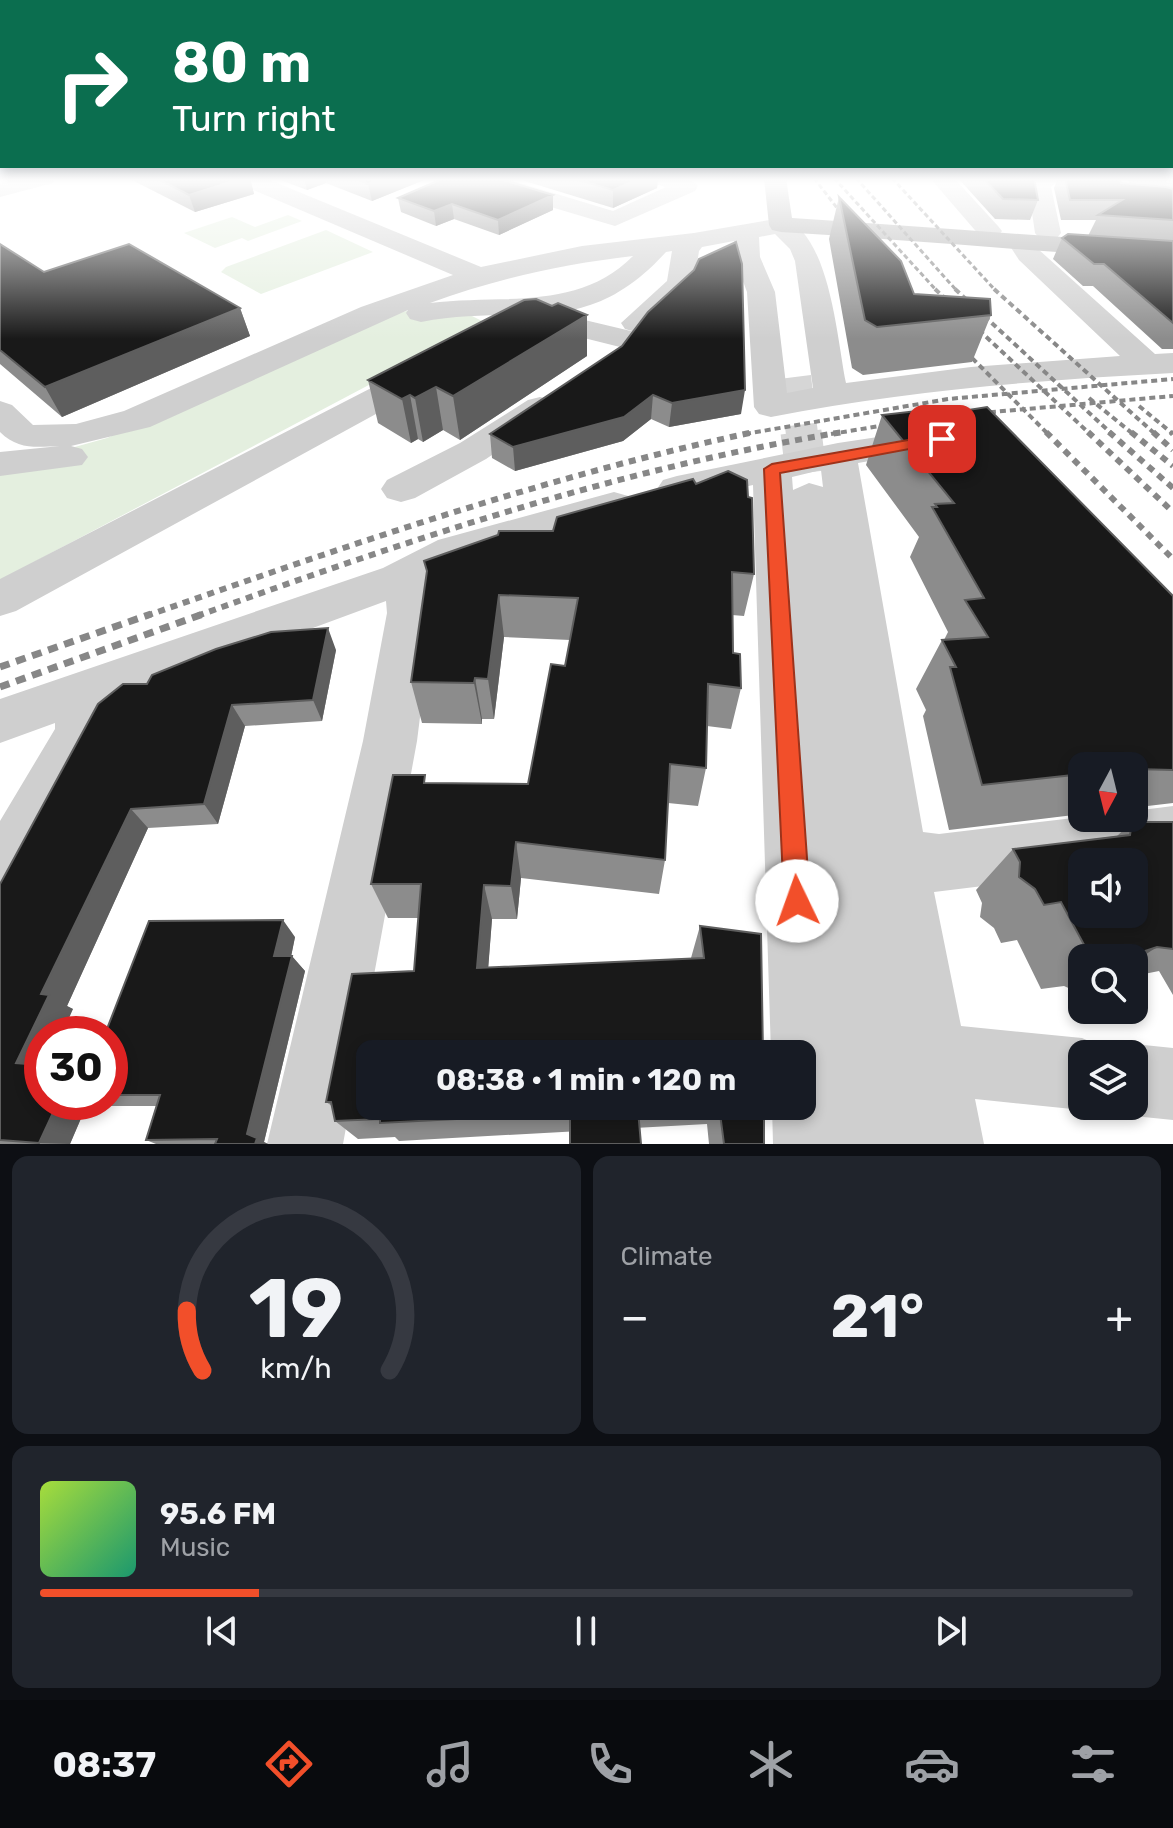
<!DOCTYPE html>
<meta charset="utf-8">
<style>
body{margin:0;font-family:Rubik,sans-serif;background:#20242c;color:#f1f3f6;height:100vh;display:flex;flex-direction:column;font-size:30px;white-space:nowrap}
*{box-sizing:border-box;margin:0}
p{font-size:26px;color:#9ea1a6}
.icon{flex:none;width:44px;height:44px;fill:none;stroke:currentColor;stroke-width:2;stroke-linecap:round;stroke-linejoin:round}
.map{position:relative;height:1144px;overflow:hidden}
.panel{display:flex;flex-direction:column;gap:12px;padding:12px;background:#0d0f14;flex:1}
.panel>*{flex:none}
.banner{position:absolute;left:0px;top:0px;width:1174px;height:168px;box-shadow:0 4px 12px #0003;background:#0b6e4f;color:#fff;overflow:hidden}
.needle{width:52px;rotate:187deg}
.controls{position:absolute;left:1068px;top:752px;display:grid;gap:16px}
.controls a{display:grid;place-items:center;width:80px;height:80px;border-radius:16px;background:#171b24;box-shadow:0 4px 12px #0003;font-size:40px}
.speed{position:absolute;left:24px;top:1016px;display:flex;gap:16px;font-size:40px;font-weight:700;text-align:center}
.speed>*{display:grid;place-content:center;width:104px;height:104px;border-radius:50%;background:#171b24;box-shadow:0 4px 12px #0003;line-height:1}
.speed .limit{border:12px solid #d22;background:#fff;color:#111}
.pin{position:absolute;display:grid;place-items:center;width:68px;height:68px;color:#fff;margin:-34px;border-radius:16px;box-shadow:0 4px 12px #0006}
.me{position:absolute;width:88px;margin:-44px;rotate:357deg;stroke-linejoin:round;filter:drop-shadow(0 0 6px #0008)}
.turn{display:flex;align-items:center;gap:28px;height:168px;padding:0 40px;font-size:36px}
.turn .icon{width:104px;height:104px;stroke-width:2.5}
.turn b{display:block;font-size:56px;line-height:68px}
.big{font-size:60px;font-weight:700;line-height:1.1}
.panel .widget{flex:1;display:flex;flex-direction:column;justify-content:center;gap:12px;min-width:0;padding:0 28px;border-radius:16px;background:#20242c}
.panel .dial{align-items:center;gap:0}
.dial svg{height:208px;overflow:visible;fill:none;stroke:#363941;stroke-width:7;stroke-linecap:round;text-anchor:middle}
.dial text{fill:#f1f3f6;stroke:none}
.song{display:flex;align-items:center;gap:24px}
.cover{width:96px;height:96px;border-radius:12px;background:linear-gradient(135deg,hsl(80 70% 55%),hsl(160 70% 35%))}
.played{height:8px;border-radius:4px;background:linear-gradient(90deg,#f24f2a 20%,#363941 20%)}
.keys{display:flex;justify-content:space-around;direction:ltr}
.heat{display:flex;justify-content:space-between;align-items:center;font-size:44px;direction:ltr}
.panel .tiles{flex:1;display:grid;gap:12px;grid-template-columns:1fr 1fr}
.widget:last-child{grid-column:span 2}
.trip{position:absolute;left:356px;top:1040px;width:460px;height:80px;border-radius:16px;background:#171b24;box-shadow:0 4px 12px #0003;font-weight:700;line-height:80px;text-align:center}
.dock{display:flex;height:128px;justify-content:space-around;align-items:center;background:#090b0e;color:#9ea1a6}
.dock .icon{width:56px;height:56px}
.dock .selected{color:#f24f2a}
.dock b{font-size:36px;color:#f1f3f6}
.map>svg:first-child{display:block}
.green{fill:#e4efdf}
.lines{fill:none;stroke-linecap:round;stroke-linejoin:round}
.minor-tunnel-far1{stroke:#d6d6d6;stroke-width:32;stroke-dasharray:32 16;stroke-linecap:butt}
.minor-tunnel{stroke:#d6d6d6;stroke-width:41;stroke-dasharray:41 21;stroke-linecap:butt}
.minor{fill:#cfcfcf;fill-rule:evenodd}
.major{fill:#aaa;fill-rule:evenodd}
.rail-far3{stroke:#878787;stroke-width:3;stroke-dasharray:5 3;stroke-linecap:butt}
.rail-far2{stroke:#878787;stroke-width:4;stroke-dasharray:6 4;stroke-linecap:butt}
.rail-far1{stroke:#878787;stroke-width:6;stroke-dasharray:7 6;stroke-linecap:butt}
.rail{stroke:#878787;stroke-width:7;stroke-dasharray:10 7;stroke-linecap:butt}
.wall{fill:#8c8c8c}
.shaded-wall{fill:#5e5e5e}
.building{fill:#191919;stroke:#5e5e5e;stroke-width:2;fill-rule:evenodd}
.route{fill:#f24f2a;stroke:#9d331b;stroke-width:2}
</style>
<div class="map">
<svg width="1173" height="1144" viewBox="0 0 1173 1144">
<rect width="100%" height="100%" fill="#fff"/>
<path class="green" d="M288 215 302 221 248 241 242 238 215 248 184 233 232 217 255 227Z
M326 230 373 252 261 294 221 272 226 267Z
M448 304 486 323 0 580V454L64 450 107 438 372 321 427 305Z"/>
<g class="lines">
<path class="minor-tunnel-far1" d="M795 377 802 434"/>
<path class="minor-tunnel" d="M801 432 809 496"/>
<path class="minor" d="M17 178H56L53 183 0 197V183Z
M234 178H265L481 267 582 246 694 233 781 218C830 230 837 340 846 383L971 367 1120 356 1019 260 1008 243 1012 238H1030L1038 249 1155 354 1173 353V373C1038 380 904 391 771 417L759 414 754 407 747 292 734 257V241L702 247 699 251 694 284 690 290 647 329 636 332 625 329 621 323 667 281 672 251 666 252C584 342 521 302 421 322L410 319 406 313 408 310 150 427 71 446 82 449 88 457 82 465 0 476V452L60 446C36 447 18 450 0 432V401L12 405 33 425 76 424 124 411 361 307 453 275 237 183ZM775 234 790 249 795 261 813 388 787 393 775 292 760 257 759 237ZM633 256C578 312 500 294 430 303 496 279 563 264 633 256Z
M467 178H504L613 211 666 187 652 183 649 178C665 178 687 174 698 186L695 191 615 226 470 183Z
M930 178H954L998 226 1002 231 998 236H980Z
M1034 178H1061L1051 187 1061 233 1057 238H1039L1035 233 1028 185Z
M532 316 572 317 635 332 640 339 635 346 624 348 572 335 521 331 517 325 521 319Z
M426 363 438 366 443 373 438 380 16 611 0 616V579L414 366Z
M540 397 552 400 557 407 552 414 486 459 415 498 401 502 387 498 381 489 387 480 460 443 528 400Z
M931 429 944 432 949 440 944 448 858 463 923 832 939 834 1082 817 1134 818V811L1173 806V862L1134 867V862H1082V874L934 892 961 1026 1082 1038 1107 1049 1110 1054H1082V1106H1091L1082 1110 975 1099 984 1144H773L772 1106H802V1054H771L753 485 677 502 663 498 657 489 663 480 677 476 838 443ZM821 470 823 487 809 483 793 490 792 477Z
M614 492 628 496 634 505 628 514 468 562 424 585 433 613 417 741 343 1144H267L363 741 387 613 386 601 105 705 108 732 101 748 22 899 0 908V821L55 729V723L0 743V699L383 568 438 540Z
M1134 1044 1173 1048V1120L1134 1116 1110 1106H1134V1054H1110Z"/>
<path class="major" d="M764 178H786L792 218C919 226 1046 237 1173 244V260C1042 252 912 240 781 232L772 230 769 225Z"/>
<path class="rail-far3" d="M814 178 851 226
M834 178 937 291
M856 178 957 291
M892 178 996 291"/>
<path class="rail-far2" d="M935 289 1090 434
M955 289 1112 434
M994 289 1155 434
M958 344 1048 434
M1089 398 1133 434
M1139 406 1173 434
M970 414 1173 396
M745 434 948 399 1173 379
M831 434 898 423"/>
<path class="rail-far1" d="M1046 432 1173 559
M1088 432 1173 512
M1109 432 1173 488
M1131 432 1173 466
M1153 432 1173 450
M1171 432 1173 434
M146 616C346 546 547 476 754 432
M197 616C408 540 621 468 843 432"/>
<path class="rail" d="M0 667 151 614
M0 687 203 614"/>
</g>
<path class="wall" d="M131 178H250L254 194 195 212 132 180Z
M275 178H429L372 201 326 183 307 190Z
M515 178H658L657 188 613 208Z
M958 178H1034L1038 200 1030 220 995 219Z
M1058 178H1119L1121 183 1130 184 1128 178H1173V349H1162L1093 286H1083L1053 259 1062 238 1088 236 1096 220H1061L1054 188Z
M553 195V210L499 235 454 219 436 226 401 212 398 198Z
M839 197 914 294 991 315 972 362 863 375 852 368 829 239Z
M0 244 44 272 240 308 250 336 62 417 0 364Z
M622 346 741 414 669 427 651 419 623 441 515 471 492 458 490 434Z
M587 356 460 440 443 430 423 442 418 439 411 443 378 423 368 380Z
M882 415 931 416 1173 596V803L1139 807 1134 812V766H1082V814L949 830 923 716 926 710 916 689 942 640H944L948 632 910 557 919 537 866 465Z
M696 484 748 497 754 574 744 616 732 615 733 653 741 688 731 729 707 726 706 768 698 806 668 803 665 860 659 894 521 878 517 919H492L488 968 691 958 700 926 761 934 370 1106H764V1144H709L707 1124 399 1141 395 1137 358 1139 335 1121 332 1106 326 1102 414 971 419 918H388L371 884 428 783 528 784 565 666 570 640 504 637 494 719H482V724L422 723 411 682 427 573 424 561 553 531Z
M336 650 322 721 245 726 218 824 148 828 67 1006 73 1009 42 1034V1102H88L70 1144H0V884L147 684Z
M1132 822H1173V995L1159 971 1134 976V958H1082V989L1075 991 1064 986 1041 989 1017 940 1001 943 994 928 980 917 982 903 976 890 1013 849 1117 836Z
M295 937 291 956 305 971 264 1142 268 1144H156L146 1140 156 1106H106L98 1102H110V1034Z"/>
<path class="shaded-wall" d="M243 178H250L254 194 195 212 189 195Z
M304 178H325L326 183 307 190Z
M383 178H429L372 201 368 184Z
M641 178H658L657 188 613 208V190Z
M553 195V210L499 235 498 220Z
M452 204 454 219 436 226 434 211Z
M240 308 250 336 62 417 45 387Z
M587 315V356L460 440 453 396Z
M436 387 443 430 423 442 415 398Z
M745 390 741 414 669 427 672 403Z
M410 395 418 439 411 443 402 399Z
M653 395 651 419 623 441 515 471 513 447Z
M499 595 504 637 494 719 488 679Z
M328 628 336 650 322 721 313 700Z
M475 678 482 719V724L474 683Z
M232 705 245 726 218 824 204 804Z
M131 809 148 828 67 1006 73 1009 62 1034H42V1075L16 1063 41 994Z
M516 842 521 878 517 919 511 886Z
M484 885 492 919 486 997 477 968Z
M283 920 295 937 288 972 274 956Z
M1157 947 1134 962V958H1125Z
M292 956 305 971 264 1142 268 1144H255L247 1134Z
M58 1102H88L70 1144 39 1143Z"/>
<path class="building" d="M156 178H243L189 195Z
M354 178H383L368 184Z
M444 178H497L553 195 498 220 452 204 434 211 398 198Z
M572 178H641L613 190Z
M983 178H1034L1038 200 1003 199Z
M1065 178H1119L1121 183 1166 187 1173 189V220L1098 215 1122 200H1070Z
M839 197 901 261 914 294 990 299 991 315 877 327 865 320Z
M1068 234 1173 241V323L1104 264H1094L1062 238Z
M736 242 742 264 745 390 672 403 653 395 624 417 513 447 490 434 622 346 648 312 694 270 699 259Z
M0 244 44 272 129 244 240 308 45 387 0 350Z
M536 299 552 306 558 303 587 315 453 396 436 387 415 398 410 395 402 399 368 380 524 300Z
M987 407 1173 596V770L1134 769V766H1082V774L982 785 950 667H956L942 640 988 637 965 600 984 598 932 507H937L935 504 954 503 882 415 926 410 931 416Z
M728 471 747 480 748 497 752 498 754 574 732 572 733 653 740 654 741 688 708 684 706 768 670 764 665 860 516 842 511 886 484 885 477 968 704 958 700 926 761 934 763 1054H370V1106H701L638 1110 641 1144H570V1113L380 1123V1119L335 1121 331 1102H326L352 974 414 971 421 884H371L393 775H425L424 783 528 784 551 664 565 666 578 598 499 595 488 679 475 678 474 683 411 682 427 571 424 561 498 535 499 531H553L557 517 693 479 696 484Z
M328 628 313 700 232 705 204 804 131 809 41 994 49 995 16 1063 42 1065V1102H58L39 1143 0 1140V884L98 704 123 684H147L152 675 216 649 271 632Z
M1132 822H1173V949L1157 947 1127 957 1115 951 1089 954 1061 902 1044 905 1035 889 1019 877 1020 862 1013 849 1130 835ZM1082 862H1134V914H1082Z
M283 920 274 956H292L247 1134 257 1138 255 1144H215L217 1139 146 1140 160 1095H110V1034H105L149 921Z
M719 1106H764V1144H724Z"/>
<linearGradient id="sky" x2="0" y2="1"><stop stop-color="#9cc2eb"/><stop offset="0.53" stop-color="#fff"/><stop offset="1" stop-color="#fff" stop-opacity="0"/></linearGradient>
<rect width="1173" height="339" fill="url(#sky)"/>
<path class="route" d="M942 434 947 436V442L780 473 810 901 806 910 797 914 788 910 784 901 764 469 772 464Z"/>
</svg>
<div class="controls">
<a><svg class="needle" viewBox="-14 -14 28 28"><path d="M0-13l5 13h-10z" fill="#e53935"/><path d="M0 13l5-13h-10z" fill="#9ea1a6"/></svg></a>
<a><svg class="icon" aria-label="sound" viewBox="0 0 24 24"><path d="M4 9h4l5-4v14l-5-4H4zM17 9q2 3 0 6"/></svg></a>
<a><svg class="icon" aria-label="search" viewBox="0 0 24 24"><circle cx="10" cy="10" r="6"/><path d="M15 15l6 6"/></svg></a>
<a><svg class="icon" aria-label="layers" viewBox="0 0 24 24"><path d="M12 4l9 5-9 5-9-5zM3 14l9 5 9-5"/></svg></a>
</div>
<div class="speed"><div class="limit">30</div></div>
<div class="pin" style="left:942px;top:439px;background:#d93025"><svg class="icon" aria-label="arrive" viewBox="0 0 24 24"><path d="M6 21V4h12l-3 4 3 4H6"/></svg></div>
<svg class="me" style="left:797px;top:901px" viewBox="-20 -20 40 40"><circle r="19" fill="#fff"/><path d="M0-13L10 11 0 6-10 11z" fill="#f24f2a"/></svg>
<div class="trip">08:38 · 1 min · 120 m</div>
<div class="banner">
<div class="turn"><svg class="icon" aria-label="right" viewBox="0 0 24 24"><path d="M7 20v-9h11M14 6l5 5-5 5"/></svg><div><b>80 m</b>Turn right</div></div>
</div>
</div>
<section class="panel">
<div class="tiles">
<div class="widget dial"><svg viewBox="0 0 100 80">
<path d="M14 69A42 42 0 1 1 86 69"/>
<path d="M14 69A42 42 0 0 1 8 46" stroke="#f24f2a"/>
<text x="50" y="56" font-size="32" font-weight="700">19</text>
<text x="50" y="72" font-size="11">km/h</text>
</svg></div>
<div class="widget"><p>Climate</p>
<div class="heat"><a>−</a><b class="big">21°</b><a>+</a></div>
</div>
<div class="widget">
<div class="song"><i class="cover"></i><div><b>95.6 FM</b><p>Music</p></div></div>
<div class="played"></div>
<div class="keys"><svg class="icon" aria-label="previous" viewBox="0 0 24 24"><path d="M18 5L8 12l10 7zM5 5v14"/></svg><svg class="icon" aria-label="pause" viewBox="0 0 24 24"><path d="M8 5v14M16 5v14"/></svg><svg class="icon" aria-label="next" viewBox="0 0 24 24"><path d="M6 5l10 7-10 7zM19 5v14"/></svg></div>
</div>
</div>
</section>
<nav class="dock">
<b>08:37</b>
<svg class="icon selected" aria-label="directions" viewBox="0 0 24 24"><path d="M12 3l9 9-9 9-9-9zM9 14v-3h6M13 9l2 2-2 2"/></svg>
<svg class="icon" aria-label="music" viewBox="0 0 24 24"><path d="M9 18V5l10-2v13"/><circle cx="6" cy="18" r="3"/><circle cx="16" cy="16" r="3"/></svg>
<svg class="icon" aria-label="phone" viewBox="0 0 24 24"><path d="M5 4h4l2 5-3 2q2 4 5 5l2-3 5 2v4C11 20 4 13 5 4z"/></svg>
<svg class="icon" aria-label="climate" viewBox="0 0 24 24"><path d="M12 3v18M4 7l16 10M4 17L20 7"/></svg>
<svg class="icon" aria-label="car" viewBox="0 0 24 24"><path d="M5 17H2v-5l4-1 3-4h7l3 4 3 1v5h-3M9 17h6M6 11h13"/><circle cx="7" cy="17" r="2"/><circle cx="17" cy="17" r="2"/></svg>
<svg class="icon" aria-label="filters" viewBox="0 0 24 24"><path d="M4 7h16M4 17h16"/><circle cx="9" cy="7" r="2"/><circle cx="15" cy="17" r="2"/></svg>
</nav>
